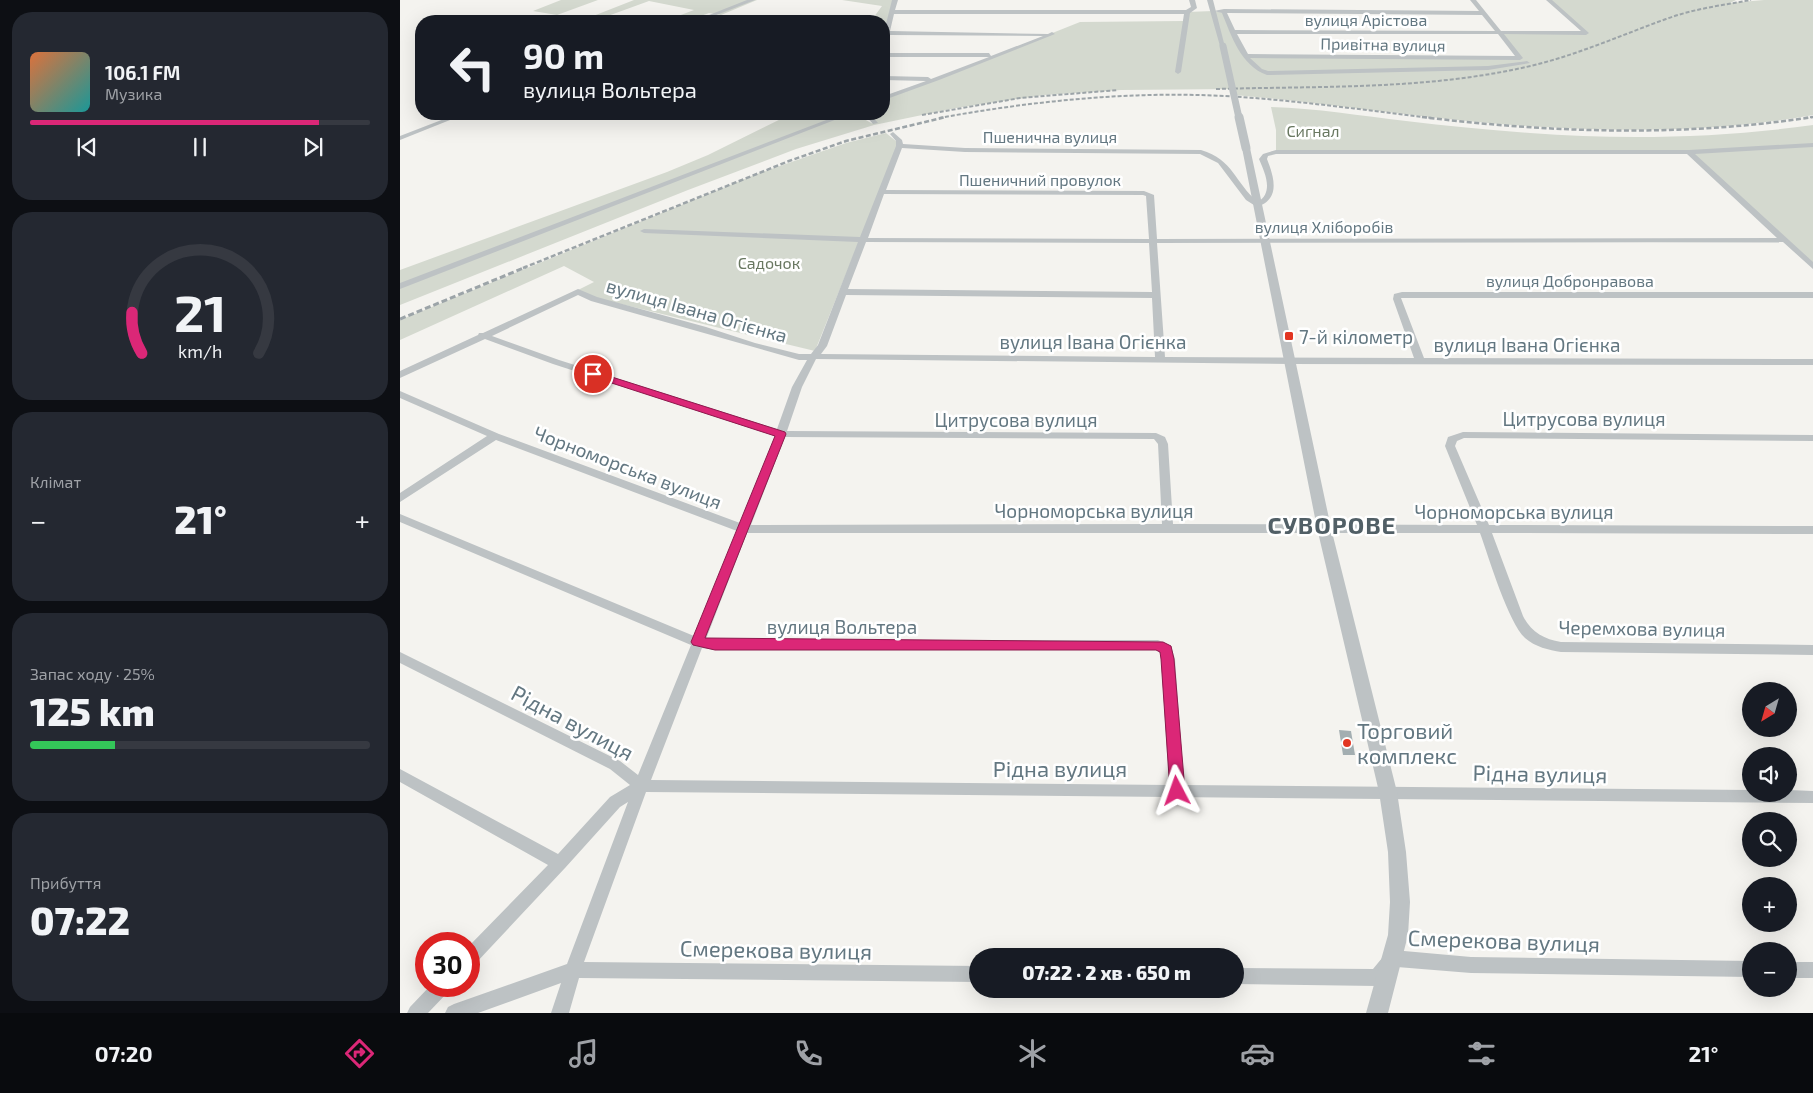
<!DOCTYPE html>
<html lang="uk">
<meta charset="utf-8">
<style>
body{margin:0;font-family:"Exo 2",sans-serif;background:#242831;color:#f1f3f6;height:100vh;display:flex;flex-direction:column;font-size:19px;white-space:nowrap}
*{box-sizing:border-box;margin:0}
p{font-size:16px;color:#9ea1a6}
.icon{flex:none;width:28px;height:28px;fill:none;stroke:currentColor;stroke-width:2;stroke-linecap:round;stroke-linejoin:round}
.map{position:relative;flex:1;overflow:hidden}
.drawer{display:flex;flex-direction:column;gap:12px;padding:12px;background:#0d0f14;width:400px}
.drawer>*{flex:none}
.guide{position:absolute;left:15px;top:15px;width:475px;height:105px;border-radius:20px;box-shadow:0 5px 20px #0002;background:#171b24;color:#f1f3f6;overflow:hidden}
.needle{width:32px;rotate:217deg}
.tools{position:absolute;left:1342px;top:682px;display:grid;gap:10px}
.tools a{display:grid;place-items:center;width:55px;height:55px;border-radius:50%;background:#171b24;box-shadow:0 5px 20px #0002;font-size:25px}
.speed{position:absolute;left:15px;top:932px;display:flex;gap:10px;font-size:25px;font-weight:700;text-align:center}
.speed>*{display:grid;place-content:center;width:65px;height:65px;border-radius:50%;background:#171b24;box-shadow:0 5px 20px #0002;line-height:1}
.speed .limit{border:8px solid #d22;background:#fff;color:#111}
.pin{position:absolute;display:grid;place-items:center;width:42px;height:42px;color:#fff;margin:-21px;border:2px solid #fff;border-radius:50%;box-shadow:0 1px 5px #0007}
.me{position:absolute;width:55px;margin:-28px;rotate:356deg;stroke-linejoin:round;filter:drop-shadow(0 0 4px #0008)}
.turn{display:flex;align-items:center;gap:18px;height:105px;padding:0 25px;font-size:22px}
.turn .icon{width:65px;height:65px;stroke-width:2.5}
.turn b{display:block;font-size:35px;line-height:42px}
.big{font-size:38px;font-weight:800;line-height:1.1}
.drawer .widget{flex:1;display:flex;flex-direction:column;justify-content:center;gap:8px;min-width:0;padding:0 18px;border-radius:20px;background:#242831}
.drawer .dial{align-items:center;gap:0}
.dial svg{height:130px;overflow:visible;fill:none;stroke:#363941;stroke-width:7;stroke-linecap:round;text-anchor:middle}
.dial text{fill:#f1f3f6;stroke:none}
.song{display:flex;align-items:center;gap:15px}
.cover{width:60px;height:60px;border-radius:8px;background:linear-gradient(135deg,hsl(20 70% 55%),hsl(180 70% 35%))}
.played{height:5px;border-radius:2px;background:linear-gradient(90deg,#db2777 85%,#363941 85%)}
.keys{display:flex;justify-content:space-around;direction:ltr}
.heat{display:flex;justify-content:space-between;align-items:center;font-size:28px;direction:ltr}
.charge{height:8px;border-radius:4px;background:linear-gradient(90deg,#34c759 25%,#363941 0)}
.trip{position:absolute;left:569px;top:948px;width:275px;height:50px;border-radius:25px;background:#171b24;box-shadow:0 5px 20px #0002;font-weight:800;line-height:50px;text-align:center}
.menu{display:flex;height:80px;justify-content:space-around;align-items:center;background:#090b0e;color:#9ea1a6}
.menu .icon{width:35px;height:35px}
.menu .selected{color:#db2777}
.menu b{font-size:22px;color:#f1f3f6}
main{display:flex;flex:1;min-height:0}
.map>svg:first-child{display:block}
.green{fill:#d4d9cf}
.building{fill:#a3aeb1}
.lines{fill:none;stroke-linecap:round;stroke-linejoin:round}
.minor{fill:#bdc2c4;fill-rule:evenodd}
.tertiary{fill:#bdc2c4;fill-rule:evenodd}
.rail-far2{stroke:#9ca4a8;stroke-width:2;stroke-dasharray:4 2;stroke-linecap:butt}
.rail-far1{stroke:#9ca4a8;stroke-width:2.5;stroke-dasharray:5 2.5;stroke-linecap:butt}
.rail{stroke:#9ca4a8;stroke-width:3;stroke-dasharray:6 3;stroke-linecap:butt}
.tertiary-bridge-far1{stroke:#bdc2c4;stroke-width:7}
.tertiary-bridge{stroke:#bdc2c4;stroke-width:9}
.route{fill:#db2777;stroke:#8e194d}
.poi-dot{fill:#e23622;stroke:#fff;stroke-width:2}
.labels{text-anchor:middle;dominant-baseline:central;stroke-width:5;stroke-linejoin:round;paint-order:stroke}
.far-street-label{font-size:16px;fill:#637781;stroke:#fff}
.far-park-label{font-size:16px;fill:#697861;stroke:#fff}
.street-label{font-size:19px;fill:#637781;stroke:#fff}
.poi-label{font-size:19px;fill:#637781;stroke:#fff;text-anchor:start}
.near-street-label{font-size:22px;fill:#637781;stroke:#fff}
.near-poi-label{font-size:22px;fill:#637781;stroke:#fff;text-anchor:start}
.district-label{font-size:24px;font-weight:bold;letter-spacing:1px;fill:#515f66;stroke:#fff}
</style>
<main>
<section class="drawer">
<div class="widget">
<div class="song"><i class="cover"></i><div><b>106.1 FM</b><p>Музика</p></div></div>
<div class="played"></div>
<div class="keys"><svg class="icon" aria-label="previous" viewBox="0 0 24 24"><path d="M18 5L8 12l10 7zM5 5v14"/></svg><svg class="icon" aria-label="pause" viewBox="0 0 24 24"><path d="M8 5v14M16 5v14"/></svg><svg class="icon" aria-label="next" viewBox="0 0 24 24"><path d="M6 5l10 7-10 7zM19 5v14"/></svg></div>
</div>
<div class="widget dial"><svg viewBox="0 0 100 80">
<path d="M14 69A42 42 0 1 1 86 69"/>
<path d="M14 69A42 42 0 0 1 8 44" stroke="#db2777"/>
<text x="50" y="56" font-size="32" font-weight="700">21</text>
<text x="50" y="72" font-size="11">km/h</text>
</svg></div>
<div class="widget"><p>Клімат</p>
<div class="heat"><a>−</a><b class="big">21°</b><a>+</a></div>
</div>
<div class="widget"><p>Запас ходу · 25%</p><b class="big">125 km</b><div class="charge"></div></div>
<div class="widget"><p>Прибуття</p><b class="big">07:22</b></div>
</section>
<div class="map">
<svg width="1413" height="1013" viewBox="0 0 1413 1013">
<rect width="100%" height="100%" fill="#f4f3ef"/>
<path class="green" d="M161 0H198L157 15 133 11Z
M234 0H357L321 15 309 13 287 21H265L294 10 249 1 194 21 183 20Z
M442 0H495L484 42V21H471L482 6Z
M1149 0H1336L1330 3 1364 0H1413V115C1318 132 1223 132 1127 126 1029 120 932 103 834 95L833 89 721 90 644 95 556 108 474 125 396 149 288 190 0 305V270L267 172 308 155 391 114H462L464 119 473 124 467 114H484V98L537 79 680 22 783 21 787 12 813 11 825 13 847 56 1120 58 1099 34 1186 33Z
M871 107C916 108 961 116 1006 121 1047 126 1089 130 1130 133 1224 140 1320 138 1413 125V266L1289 152H876V130Z
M486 133 497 142V147L415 351 196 298 178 290 194 282 164 266 0 340V320L357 174 446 143Z"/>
<path class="building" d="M939 730 951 731 955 755H943Z"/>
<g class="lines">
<path class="minor" d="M347 0H355L301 21H294Z
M492 0H498L495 10H786L791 7 789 0H795L797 8 790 13 781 72 778 74 775 72 784 14H494L490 31 648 34 652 32 655 34 539 80 484 100V96L526 81 484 80V76L528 77 531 79 589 57H484V53H589L591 56 643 36 489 35 487 42 484 44V32Z
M1070 0H1076L1101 31H1181L1146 0H1152L1189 33 1186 35 1104 34 1123 58 1120 60 850 58 862 69 868 71 1088 66 1127 61 1130 63 1088 70 867 75C841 66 831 35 822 13L814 11 824 9 1079 11ZM827 13 1082 15 1095 31 835 30ZM837 34H1098L1115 56 848 54Z
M57 114H65L0 140V136Z
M442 114H450L0 289V283Z
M464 114H470L478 123 473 124Z
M493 132 502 140 503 144 565 148 801 150C834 160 834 182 858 202 874 192 865 173 859 159L863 154 876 150H1289L1413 143V147L1295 154 1413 262V269L1383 242 757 243 765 357 1014 358 993 299 994 294 1002 292H1413V298H1001L1024 358 1413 359V365L889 364 416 359 402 387 387 431 756 433 765 437 768 444 773 524 1077 525 1045 446 1048 437 1063 432 1413 435V441L1064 438 1057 441 1055 446 1089 525 1413 526V534L1092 533 1123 616C1131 632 1144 639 1161 642L1413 645V655L1161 652C1149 650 1135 647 1125 638 1108 622 1089 558 1080 533H347L306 639 315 640H758L771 646 775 659 784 785 1351 790V794H1389V790L1413 791V803L246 792 184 962 578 966V982L179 978 169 1013H151L161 983 78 1013H45L48 1007 54 1004 167 964 228 802 220 807 165 868 75 964 69 966V946L148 865 0 782V769L158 854 210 797 230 785 210 769 0 663V652L220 761 238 775 291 645 0 522V514L294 636 337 531 96 440 0 502V493L87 436 0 398V391L99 434 340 523 375 436 153 364 85 339 0 378V371L78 335 79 333H83L178 289 197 297 306 327 355 343 399 354H411L418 345 458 242 244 233 240 231 244 229 460 237 496 146V141L490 134ZM502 148 565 152 800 154 818 163 846 200 857 207C881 199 874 177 867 159L868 156 876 154H1287L1377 238 757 239 754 195 744 191 486 190ZM484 194 743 195 746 196 749 239 468 238ZM466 242 749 243 752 292 448 289ZM178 295 191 301 399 360H407L392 387 377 429 159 360 92 336ZM446 295 752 298 755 357 421 354 427 346ZM385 437 754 439 758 444 762 524 351 525ZM302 648 315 650H756L760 653 761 659 769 785 251 780Z
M993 950 1071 957 1351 961V977L1071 973 997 967 983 984 977 986 835 984V968L973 969 987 952Z
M1389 962H1413V978H1389Z
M30 986H50L48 992 28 1013H7L10 1007Z"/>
<path class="tertiary" d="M807 0H813L825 47 820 46Z
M846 145 850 148 931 528 997 792 1006 852 1010 902 1008 935 988 1013H966L988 935 990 902 988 852 979 792 917 528 842 148Z"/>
<path class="rail-far2" d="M816 89C919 86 1025 90 1126 67 1175 56 1219 36 1266 19 1293 9 1323 5 1351 0
M522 115 620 98 718 90
M539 118C633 101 729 91 825 96 895 100 963 110 1032 118
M1404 118 1413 117"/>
<path class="rail-far1" d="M1022 117C1153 133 1282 137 1413 117
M123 268 389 161 446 141 546 117"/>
<path class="rail" d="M0 319 126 267"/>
<path class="tertiary-bridge-far1" d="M823 46 839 118"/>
<path class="tertiary-bridge" d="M839 117 846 148"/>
</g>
<path class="route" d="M193 371 385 432 386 434 305 638 763 642 771 646 774 659 785 791 782 795 777 797 772 795 770 791 761 659 760 652 756 650H315L293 645 291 642 375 436 190 376 188 374Z"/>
<g class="poi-dot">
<rect x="884" y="331" width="10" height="10" rx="2.5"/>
<circle cx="947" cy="743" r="5"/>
</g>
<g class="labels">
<g class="far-street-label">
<text x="966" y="19">вулиця Арістова</text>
<text transform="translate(983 44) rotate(1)">Привітна вулиця</text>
<text x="650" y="136">Пшенична вулиця</text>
<text x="640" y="179">Пшеничний провулок</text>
<text x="924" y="226">вулиця Хліборобів</text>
<text x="1170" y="280">вулиця Добронравова</text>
</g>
<g class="far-park-label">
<text x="913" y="130">Сигнал</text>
<text x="369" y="262">Садочок</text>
</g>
<g class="street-label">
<text transform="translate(297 310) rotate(16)">вулиця Івана Огієнка</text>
<text x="693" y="341">вулиця Івана Огієнка</text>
<text x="1127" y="344">вулиця Івана Огієнка</text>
<text x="1184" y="418">Цитрусова вулиця</text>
<text x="616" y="419">Цитрусова вулиця</text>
<text transform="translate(228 467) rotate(21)">Чорноморська вулиця</text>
<text x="694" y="510">Чорноморська вулиця</text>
<text x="1114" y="511">Чорноморська вулиця</text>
<text x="442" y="626">вулиця Вольтера</text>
<text transform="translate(1242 628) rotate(1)">Черемхова вулиця</text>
</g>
<g class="poi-label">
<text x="899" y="336">7-й кілометр</text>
</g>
<g class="near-street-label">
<text transform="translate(173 722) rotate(28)">Рідна вулиця</text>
<text x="660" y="768">Рідна вулиця</text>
<text transform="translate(1140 773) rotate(1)">Рідна вулиця</text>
<text transform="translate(1104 940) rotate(2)">Смерекова вулиця</text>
<text transform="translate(376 949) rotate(1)">Смерекова вулиця</text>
</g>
<g class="near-poi-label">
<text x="957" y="730">Торговий<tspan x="957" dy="25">комплекс</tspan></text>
</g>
<g class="district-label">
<text x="932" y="524">СУВОРОВЕ</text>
</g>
</g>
</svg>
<div class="tools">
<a><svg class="needle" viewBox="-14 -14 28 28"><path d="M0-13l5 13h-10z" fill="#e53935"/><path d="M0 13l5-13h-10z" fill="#9ea1a6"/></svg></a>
<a><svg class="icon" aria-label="sound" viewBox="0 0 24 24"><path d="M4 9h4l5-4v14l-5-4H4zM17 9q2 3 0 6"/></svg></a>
<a><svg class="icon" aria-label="search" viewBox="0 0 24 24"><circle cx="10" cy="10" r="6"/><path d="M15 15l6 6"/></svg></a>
<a>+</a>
<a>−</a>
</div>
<div class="speed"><div class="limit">30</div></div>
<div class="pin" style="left:193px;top:374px;background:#d93025"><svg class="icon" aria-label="arrive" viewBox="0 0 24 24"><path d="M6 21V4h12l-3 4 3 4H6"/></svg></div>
<svg class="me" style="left:777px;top:791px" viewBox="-20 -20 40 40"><path d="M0-17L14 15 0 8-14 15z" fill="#db2777" stroke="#fff" stroke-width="4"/></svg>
<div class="trip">07:22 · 2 хв · 650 m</div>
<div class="guide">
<div class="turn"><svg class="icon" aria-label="left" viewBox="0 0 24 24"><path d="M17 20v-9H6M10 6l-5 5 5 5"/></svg><div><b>90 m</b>вулиця Вольтера</div></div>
</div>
</div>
</main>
<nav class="menu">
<b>07:20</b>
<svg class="icon selected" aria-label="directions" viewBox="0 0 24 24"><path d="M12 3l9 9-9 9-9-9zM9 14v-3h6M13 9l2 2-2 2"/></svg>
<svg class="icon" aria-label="music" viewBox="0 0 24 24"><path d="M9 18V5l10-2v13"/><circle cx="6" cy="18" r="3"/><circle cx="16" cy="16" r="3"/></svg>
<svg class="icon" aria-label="phone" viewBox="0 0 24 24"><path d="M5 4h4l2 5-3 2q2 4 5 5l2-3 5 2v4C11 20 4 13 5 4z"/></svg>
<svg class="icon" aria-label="climate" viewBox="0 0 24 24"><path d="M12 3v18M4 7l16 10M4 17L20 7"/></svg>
<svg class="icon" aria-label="car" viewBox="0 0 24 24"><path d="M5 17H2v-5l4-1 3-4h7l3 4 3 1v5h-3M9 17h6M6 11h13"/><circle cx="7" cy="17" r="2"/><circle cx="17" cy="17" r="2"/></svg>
<svg class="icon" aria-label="filters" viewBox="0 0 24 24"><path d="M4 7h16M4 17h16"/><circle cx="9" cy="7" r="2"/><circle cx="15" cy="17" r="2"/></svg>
<b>21°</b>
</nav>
